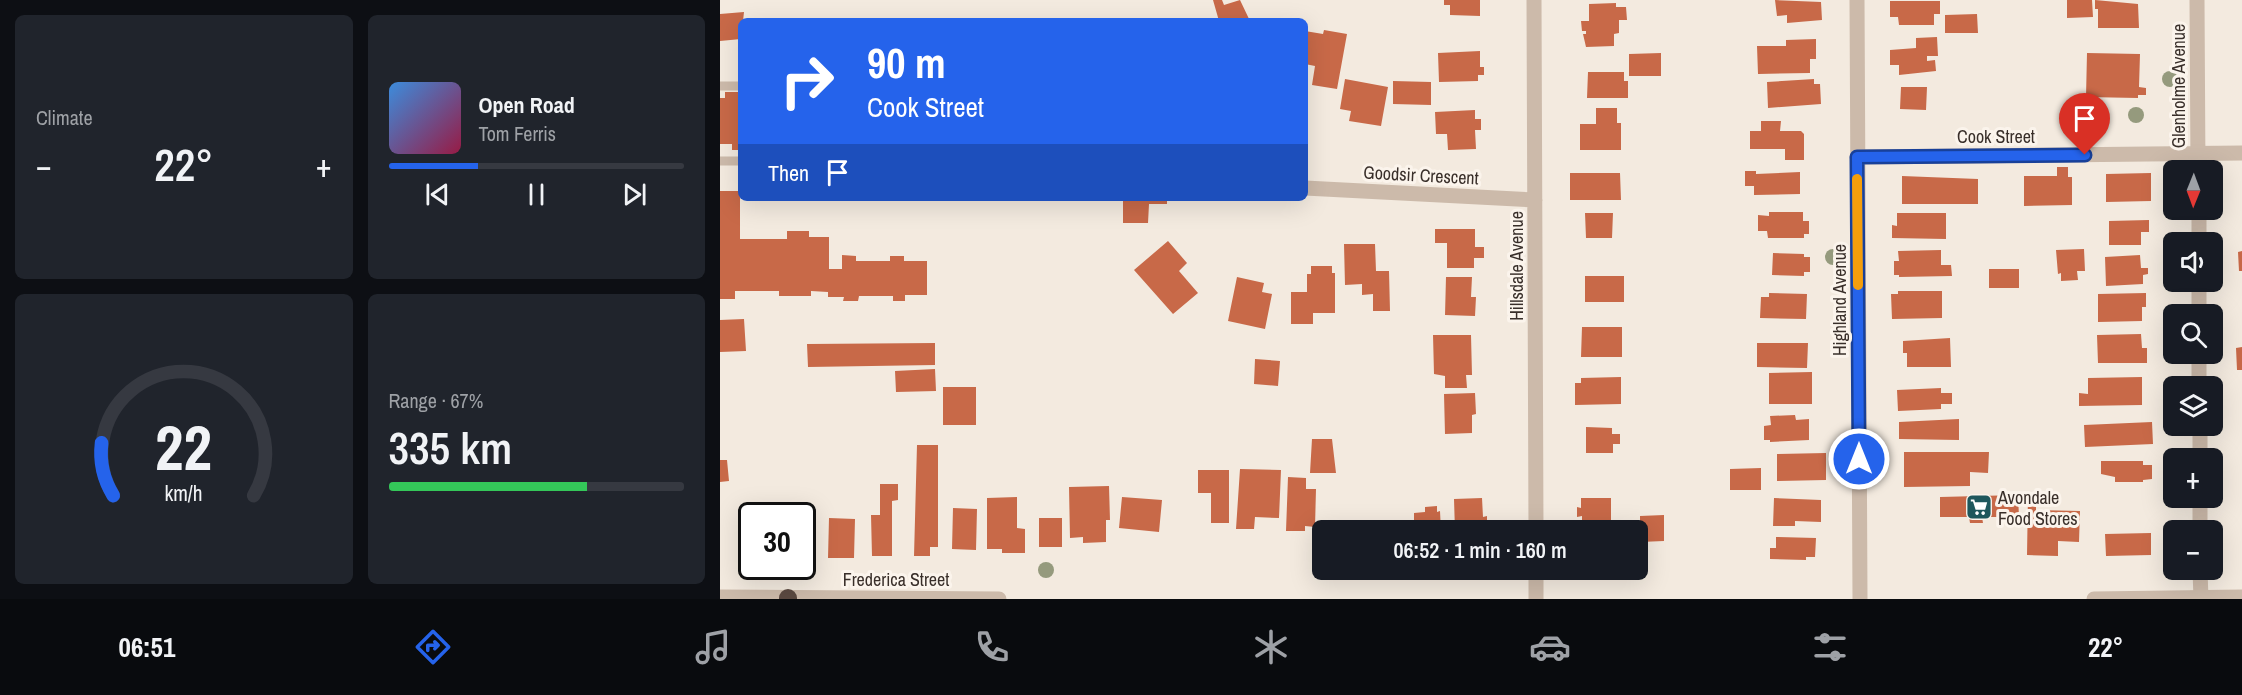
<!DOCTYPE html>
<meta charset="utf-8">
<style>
body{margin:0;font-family:"Archivo Narrow",sans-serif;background:#20242c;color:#f1f3f6;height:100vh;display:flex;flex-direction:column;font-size:22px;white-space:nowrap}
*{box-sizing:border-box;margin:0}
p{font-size:20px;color:#9ea1a6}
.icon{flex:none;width:33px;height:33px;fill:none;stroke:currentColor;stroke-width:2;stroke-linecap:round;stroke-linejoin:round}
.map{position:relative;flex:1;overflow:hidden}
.sheet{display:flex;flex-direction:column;gap:15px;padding:15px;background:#0d0f14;width:720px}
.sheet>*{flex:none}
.hud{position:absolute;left:18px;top:18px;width:570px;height:183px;border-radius:9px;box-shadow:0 6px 24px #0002;background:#2563eb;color:#fff;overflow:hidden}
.needle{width:39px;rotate:181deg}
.controls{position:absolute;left:1443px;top:160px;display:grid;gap:12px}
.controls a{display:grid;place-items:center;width:60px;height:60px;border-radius:9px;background:#171b24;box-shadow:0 6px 24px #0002;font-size:30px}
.speed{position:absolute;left:18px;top:502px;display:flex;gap:12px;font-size:30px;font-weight:700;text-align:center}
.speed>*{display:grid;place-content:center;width:78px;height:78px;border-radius:50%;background:#171b24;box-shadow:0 6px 24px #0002;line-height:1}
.speed .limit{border:3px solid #111;border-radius:9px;background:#fff;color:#111}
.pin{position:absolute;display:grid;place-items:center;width:51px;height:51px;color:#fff;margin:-62px -26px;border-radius:50% 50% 50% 0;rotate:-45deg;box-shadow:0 0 6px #0007}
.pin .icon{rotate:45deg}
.me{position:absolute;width:66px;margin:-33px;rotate:0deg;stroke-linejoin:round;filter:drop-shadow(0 0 4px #0008)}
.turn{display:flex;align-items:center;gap:21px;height:126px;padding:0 30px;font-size:27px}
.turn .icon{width:78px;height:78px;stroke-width:2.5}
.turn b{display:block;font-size:42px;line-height:51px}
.then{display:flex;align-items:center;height:57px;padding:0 30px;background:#0003;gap:12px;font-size:22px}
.big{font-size:45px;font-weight:600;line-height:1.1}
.sheet .tile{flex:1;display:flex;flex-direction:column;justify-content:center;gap:9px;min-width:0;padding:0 21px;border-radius:9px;background:#20242c}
.sheet .dial{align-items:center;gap:0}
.dial svg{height:156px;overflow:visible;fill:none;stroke:#363941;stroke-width:7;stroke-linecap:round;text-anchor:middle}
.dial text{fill:#f1f3f6;stroke:none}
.song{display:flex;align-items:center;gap:18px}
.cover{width:72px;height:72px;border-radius:9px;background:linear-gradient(135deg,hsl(210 70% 55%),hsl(340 70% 35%))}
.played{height:6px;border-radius:3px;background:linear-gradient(90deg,#2563eb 30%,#363941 30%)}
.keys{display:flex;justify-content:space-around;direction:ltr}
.heat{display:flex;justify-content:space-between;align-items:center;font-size:33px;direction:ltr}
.charge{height:9px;border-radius:4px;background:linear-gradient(90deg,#34c759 67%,#363941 0)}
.sheet .tiles{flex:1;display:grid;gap:15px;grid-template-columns:repeat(2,1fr)}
.trip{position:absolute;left:592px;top:520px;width:336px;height:60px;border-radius:9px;background:#171b24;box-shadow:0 6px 24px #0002;font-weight:600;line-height:60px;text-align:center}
.menu{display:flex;height:96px;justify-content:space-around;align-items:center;background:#090b0e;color:#9ea1a6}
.menu .icon{width:42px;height:42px}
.menu .current{color:#2563eb}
.menu b{font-size:27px;color:#f1f3f6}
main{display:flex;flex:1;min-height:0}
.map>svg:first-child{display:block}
.building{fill:#c86948}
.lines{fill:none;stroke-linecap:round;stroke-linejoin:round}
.service{stroke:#ccbaaa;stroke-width:9}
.minor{stroke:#ccbaaa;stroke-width:15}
.tertiary{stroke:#ccbaaa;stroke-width:15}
.motorway{stroke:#5b4941;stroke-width:18}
.tree{fill:#959a7d}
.route-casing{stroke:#184099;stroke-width:15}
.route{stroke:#2563eb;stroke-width:10}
.slow{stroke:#f59e0b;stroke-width:10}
.labels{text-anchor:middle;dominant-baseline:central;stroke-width:6;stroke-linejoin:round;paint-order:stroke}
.street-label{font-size:18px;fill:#392f2a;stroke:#fbf4ec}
.poi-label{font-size:18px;fill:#392f2a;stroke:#fbf4ec;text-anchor:start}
</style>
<main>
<section class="sheet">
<div class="tiles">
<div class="tile"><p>Climate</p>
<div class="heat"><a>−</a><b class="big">22°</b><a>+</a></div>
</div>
<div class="tile">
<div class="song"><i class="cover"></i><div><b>Open Road</b><p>Tom Ferris</p></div></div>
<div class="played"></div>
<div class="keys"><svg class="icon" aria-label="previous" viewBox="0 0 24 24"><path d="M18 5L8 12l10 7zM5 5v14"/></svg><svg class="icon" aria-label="pause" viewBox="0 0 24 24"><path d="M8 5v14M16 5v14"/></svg><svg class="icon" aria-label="next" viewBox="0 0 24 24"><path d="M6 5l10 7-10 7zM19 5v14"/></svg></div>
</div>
<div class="tile dial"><svg viewBox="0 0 100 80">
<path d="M14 69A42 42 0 1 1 86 69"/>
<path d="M14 69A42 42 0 0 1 8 42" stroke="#2563eb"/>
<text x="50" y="56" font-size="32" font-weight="700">22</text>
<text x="50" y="72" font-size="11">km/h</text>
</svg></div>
<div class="tile"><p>Range · 67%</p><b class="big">335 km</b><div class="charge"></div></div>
</div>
</section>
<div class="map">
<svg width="1522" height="599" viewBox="0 0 1522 599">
<rect width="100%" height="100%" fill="#f3eadf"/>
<path class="building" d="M493 0H502L504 5 520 0 530 21H499Z
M724 0H760V16L730 15V5H724Z
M1055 0 1101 2 1102 20 1067 23V15L1057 16Z
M1347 0H1372L1373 17 1347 18Z
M1375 0 1418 4 1419 28H1378V9H1375Z
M1170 1H1220V14H1214V25H1179L1178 17H1170Z
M896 3V7H906L907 20H899V33L894 34V46L866 47 863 34H866V31H862L861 21H869V4Z
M24 12 21 39 0 41V14Z
M1257 14 1258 33H1225V15Z
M604 30 627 34 617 89 592 85 595 66 585 64V31L603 34Z
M1217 37 1218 56H1207V61L1215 60 1216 71 1179 75V65H1170V50L1196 48V38Z
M1096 39V59H1090V73L1038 74 1037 46H1066V40Z
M760 51V67H764V75H758V81L719 82 718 53Z
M941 53V76H909V54Z
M1367 53 1420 54 1419 87 1426 88V95H1418V98L1366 97Z
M868 72H904V81H908V98H867Z
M625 79 668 87 661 126 629 121 631 111 620 109Z
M1094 79V84H1100L1101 104 1048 108 1047 82Z
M673 81 711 82V105L673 104Z
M1181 87H1207L1206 110 1180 109Z
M5 92H21V150H12V144H0V98H5Z
M876 108H897V123H901V150H860V124H876Z
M755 110V119H761V130H755L756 149 728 150 727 134H716L715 112Z
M1041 121H1061L1060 131H1081L1084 134V160H1065V149H1030V131H1041Z
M1337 167H1348V177H1352V205L1304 206V176H1337Z
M1025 171H1036V174L1080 172V194L1034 195V186H1025Z
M850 173H900L901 200H850Z
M1431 173V201L1386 202V174Z
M1182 176 1258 179V204H1182Z
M0 191H20V239H67V231H89V237H109V269H122V255L136 256V261H170V256H184V261H207V295H185V301H173V296H139L138 301H123L124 297H108V292L91 291V296H59V291H15V299H0Z
M409 198H447V204H429L428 223H403V200H409Z
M1049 212H1083V221H1089V234H1084V238H1048L1047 231H1038V215L1049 216Z
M865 213H893L892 238H866Z
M1177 213H1226V239L1172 238V225L1177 226Z
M1429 220V232H1421V245H1389V221Z
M715 229H755V247H764V258H754V268H727V243H715Z
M448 241 467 263 459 271 478 293 453 314 414 270Z
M624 244H655L656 271H669L670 311H653V294L642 295V284L625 285Z
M1364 249 1365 271H1357L1358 280 1341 281V273L1338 274 1336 250Z
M1221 250V265H1231L1232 276 1179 277V275H1174V261H1179L1178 251Z
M1522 251V271H1519L1518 252Z
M1053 253 1084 254V257H1090V272H1084V276L1052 275Z
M1420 255 1421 268H1428V274L1423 275V284L1386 286 1385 257Z
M591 266H612V273H615V313H593V324H571V292H587V274H591Z
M1269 269H1299V288H1269Z
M865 276H904V302H865Z
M517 277 544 283 542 292 552 294 545 329 508 321Z
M726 277H752L751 297H756L755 316 725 315Z
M1178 291H1222V318L1172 319 1171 294H1178Z
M1049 293 1087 294 1086 319 1040 318 1041 297H1049Z
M1426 293V307H1422V321L1378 322V294Z
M24 319 26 351 0 352V320Z
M862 327H902V357H861Z
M1421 334 1422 348H1427V363H1378L1377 335Z
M713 335H751L752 375H746L747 388H725V376L714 374Z
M1230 338 1231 367H1187V353H1183V341Z
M215 343V365L88 367 87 344Z
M1037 343H1088L1087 368 1037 367Z
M1522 347V370H1517L1516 348Z
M535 359 560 361 558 386 534 384Z
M215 369 216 391 176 392 175 371Z
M1092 372V404H1049V373Z
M901 377V404L855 405V383H861V378Z
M1422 377V405L1359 406V393L1368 394V378Z
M223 387H256V425H223Z
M1221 388V393H1232V404H1221V409L1178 411 1177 390Z
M755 393 756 414 752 415V433L725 434 724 394Z
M1075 415 1076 420 1089 419V440L1050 442V440H1044V426L1051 425 1050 416Z
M1239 419V440L1179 439V422Z
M1432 422 1433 444 1365 447 1364 425Z
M866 427 892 428V434H900V444H893V453H866Z
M592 439H612L616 473H590Z
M197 445H218V547H210V556H194Z
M1184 452H1269L1268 473 1250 472V486L1184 487Z
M1106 453V480L1057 481V454Z
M0 460H7L9 481 0 482Z
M1381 461H1423V465H1432V479L1423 480V482H1395V477L1381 474Z
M1041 468V490H1010V469Z
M520 469 561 470 559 518 535 517 534 529H516Z
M478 470H509V523H491V493H478Z
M568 477 586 478V489H596L595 527 585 526V531H566Z
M160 484H178V500L172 501V556H152L151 515H160Z
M389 486 390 520H386V542L363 543V537L350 538 349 487Z
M1298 495 1299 517H1262L1263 523H1250L1249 517H1220V497Z
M1308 495H1316V510L1360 511 1359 542 1338 541V556L1307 555Z
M297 497V528L305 529V553H282V549H267V498Z
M402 497 442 500 439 532 399 528Z
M762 498 763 517 767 516V529L735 531 734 499Z
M861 498H891V531H862V516L857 517V507L861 508Z
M1054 498 1101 500V522L1075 521V526H1053Z
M717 506V512L720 511 721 531H694V513L705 512V507Z
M233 508 257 509 256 550 232 549Z
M944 515V541L920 542V516Z
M109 518 135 519 134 558H108Z
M319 518H342V547H319Z
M88 520V535H94V551L82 552V521Z
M1431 533V555L1386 556 1385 534Z
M1056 537 1096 538 1095 557H1086V560L1050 559V548H1056Z"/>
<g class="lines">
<path class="service" d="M0 86H21
M0 161H21"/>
<path class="minor" d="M814 0 816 531
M1137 0 1140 599
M1477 0 1478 171
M1137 157 1522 153
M585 188 815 200
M1479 210V243
M1479 282V315
M1479 354V387
M1480 426V459
M1480 498V531
M816 570V599
M1480 570 1481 599"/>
<path class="tertiary" d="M0 597 279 599
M1374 599 1522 597"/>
<path class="motorway" d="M68 598V599"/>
</g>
<g class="tree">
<circle cx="1450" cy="79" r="8"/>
<circle cx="1416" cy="115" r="8"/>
<circle cx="1113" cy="257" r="8"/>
<circle cx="326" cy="570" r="8"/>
</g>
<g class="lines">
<defs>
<path id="route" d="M1139 459 1137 157 1365 155"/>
</defs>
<use href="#route" class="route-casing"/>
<use href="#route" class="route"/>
<path class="slow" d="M1137 179 1138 285"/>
</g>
<defs>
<symbol id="supermarket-square" viewBox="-11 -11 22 22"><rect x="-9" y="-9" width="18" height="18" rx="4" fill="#1e575c" stroke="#fbf4ec"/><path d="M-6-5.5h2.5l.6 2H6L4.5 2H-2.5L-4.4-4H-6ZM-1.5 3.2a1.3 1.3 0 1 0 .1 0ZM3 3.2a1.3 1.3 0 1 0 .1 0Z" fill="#fff"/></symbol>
</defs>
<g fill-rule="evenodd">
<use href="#supermarket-square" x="1244" y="492" width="30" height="30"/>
</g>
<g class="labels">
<g class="street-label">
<text transform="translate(1458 86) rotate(-90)">Glenholme Avenue</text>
<text x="1276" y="136">Cook Street</text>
<text transform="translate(701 175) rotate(3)">Goodsir Crescent</text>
<text transform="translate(796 266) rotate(-90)">Hillsdale Avenue</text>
<text transform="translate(1119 300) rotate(-90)">Highland Avenue</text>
<text x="176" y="579">Frederica Street</text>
</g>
<g class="poi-label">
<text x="1278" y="497">Avondale<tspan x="1278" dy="21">Food Stores</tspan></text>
</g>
</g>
</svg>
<div class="controls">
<a><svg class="needle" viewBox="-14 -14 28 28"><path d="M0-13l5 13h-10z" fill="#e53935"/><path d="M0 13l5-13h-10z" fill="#9ea1a6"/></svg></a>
<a><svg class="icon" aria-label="sound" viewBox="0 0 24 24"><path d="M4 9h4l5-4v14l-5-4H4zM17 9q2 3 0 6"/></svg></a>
<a><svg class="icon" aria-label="search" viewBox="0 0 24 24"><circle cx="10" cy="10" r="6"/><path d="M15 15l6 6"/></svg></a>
<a><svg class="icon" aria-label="layers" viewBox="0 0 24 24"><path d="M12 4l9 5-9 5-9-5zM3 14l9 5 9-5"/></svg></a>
<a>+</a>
<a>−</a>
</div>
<div class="speed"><div class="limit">30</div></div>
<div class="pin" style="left:1365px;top:155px;background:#d93025"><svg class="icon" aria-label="arrive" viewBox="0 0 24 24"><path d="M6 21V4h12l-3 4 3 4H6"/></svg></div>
<svg class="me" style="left:1139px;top:459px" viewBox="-20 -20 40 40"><circle r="17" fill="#2563eb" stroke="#fff" stroke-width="3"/><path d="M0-11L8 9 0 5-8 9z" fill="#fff"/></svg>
<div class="trip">06:52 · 1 min · 160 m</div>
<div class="hud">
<div class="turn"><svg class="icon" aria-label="right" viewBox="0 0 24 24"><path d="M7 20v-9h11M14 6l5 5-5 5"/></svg><div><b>90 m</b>Cook Street</div></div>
<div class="then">Then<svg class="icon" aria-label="arrive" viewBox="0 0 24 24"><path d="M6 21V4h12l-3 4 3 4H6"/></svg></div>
</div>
</div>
</main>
<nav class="menu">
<b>06:51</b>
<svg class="icon current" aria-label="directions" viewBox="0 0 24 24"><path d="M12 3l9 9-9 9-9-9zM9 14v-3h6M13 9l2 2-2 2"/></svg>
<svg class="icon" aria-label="music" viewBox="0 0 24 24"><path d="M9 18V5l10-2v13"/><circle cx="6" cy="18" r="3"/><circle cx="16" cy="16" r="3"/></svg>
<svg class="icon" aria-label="phone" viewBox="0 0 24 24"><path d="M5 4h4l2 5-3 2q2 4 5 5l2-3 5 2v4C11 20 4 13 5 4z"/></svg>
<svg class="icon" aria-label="climate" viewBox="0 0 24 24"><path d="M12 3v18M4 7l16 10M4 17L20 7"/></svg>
<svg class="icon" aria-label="car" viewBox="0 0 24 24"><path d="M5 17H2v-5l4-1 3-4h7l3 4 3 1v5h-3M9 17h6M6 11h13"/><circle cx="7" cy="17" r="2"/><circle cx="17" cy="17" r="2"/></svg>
<svg class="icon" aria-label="filters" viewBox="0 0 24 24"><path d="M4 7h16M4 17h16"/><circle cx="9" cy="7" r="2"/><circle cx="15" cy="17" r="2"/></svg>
<b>22°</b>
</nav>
